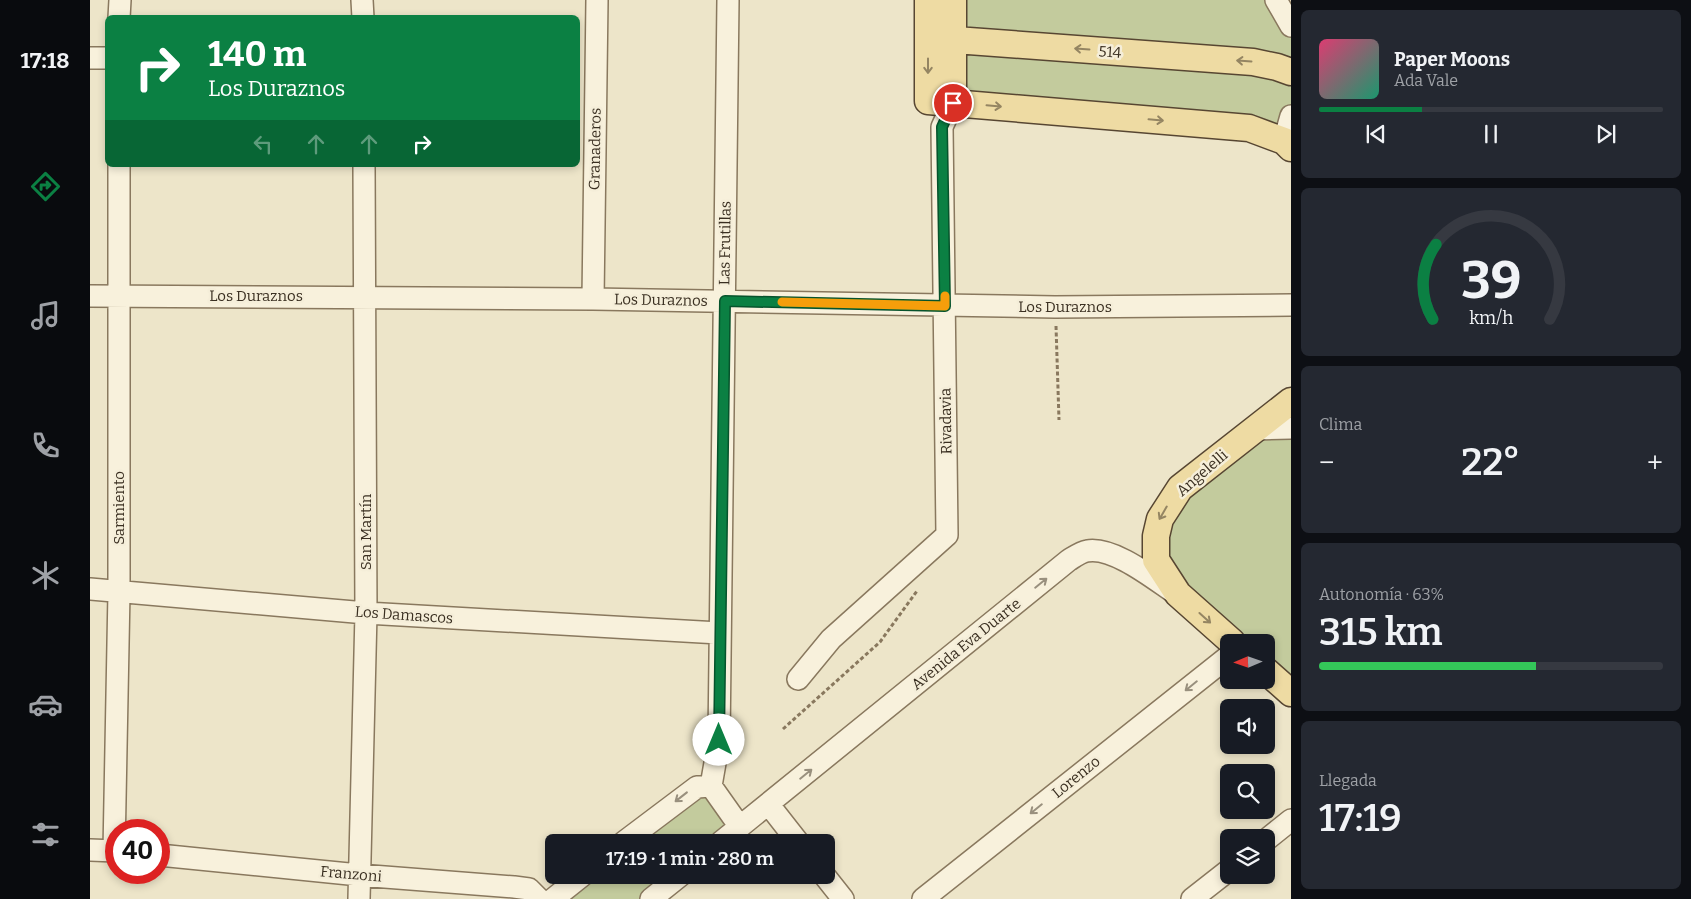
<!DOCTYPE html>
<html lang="es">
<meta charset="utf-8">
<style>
body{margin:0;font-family:Bitter,serif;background:#242831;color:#f1f3f6;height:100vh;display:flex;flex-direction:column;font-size:19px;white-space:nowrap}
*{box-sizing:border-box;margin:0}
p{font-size:16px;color:#9ea1a6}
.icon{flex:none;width:28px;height:28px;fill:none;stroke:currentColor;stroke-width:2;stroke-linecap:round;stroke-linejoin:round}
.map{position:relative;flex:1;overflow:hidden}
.panel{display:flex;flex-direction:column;gap:10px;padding:10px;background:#0d0f14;width:400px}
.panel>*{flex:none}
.banner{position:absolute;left:15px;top:15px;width:475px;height:152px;border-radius:8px;box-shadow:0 2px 8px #0003;background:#0b8043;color:#fff;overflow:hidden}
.needle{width:32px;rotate:268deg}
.buttons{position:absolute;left:1130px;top:634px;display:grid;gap:10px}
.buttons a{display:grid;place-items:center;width:55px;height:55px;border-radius:8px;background:#171b24;box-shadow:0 2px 8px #0003;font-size:25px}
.speed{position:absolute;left:15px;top:819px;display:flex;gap:10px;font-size:25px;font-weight:700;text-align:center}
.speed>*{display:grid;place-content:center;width:65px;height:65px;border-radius:50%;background:#171b24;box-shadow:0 2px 8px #0003;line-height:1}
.speed .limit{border:8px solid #d22;background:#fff;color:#111}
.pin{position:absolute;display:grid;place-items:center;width:42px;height:42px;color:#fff;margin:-21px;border:2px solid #fff;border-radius:50%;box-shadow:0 1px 5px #0007}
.me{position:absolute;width:55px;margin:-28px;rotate:0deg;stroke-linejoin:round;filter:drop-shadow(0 0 4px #0008)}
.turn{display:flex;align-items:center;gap:18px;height:105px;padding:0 20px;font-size:22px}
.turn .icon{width:65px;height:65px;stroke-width:2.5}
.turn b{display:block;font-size:35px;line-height:42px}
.lanes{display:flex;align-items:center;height:48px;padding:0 20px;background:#0003;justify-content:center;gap:25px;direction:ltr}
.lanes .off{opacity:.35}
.big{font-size:38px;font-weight:600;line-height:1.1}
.panel .card{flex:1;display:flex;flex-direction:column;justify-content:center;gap:8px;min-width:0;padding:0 18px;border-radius:8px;background:#242831}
.panel .dial{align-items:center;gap:0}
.dial svg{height:130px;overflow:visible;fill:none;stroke:#363941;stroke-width:7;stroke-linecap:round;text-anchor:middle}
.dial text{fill:#f1f3f6;stroke:none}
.song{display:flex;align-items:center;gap:15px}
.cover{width:60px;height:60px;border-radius:8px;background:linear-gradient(135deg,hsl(340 70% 55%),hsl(160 70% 35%))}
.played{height:5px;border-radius:2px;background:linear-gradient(90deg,#0b8043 30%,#363941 30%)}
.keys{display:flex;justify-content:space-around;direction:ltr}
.heat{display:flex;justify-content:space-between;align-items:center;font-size:28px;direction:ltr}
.charge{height:8px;border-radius:4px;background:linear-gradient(90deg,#34c759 63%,#363941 0)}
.trip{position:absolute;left:455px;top:834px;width:290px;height:50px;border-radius:8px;background:#171b24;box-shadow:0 2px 8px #0003;font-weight:600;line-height:50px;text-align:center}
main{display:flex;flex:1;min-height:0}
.tab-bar{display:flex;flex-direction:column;width:90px;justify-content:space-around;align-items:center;background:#090b0e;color:#9ea1a6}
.tab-bar .icon{width:35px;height:35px}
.tab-bar .selected{color:#0b8043}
.tab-bar b{font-size:22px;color:#f1f3f6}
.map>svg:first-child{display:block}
.green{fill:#c3cb9d}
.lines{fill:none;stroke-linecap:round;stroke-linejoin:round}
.minor-casing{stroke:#89785e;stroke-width:24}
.major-casing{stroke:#574632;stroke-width:29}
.path{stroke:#89785e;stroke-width:3;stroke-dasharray:4 2.5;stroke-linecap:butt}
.minor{stroke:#f8f1dc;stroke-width:21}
.major{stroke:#eedba3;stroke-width:26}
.oneway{stroke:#948562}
.oneway2{stroke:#99907e}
.route-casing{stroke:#07532c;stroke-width:12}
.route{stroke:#0b8043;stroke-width:9}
.slow{stroke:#f59e0b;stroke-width:9}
.labels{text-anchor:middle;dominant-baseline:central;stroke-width:5;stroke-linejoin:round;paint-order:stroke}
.street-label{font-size:15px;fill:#3a2f21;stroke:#f5eed9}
</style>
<main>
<nav class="tab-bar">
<b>17:18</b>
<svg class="icon selected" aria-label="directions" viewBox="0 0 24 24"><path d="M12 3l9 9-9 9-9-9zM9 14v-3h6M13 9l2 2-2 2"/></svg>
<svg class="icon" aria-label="music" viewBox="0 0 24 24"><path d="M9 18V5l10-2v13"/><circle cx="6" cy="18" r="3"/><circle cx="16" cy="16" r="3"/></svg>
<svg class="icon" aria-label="phone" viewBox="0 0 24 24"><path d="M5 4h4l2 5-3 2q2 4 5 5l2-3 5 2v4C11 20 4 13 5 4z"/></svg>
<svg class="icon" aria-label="climate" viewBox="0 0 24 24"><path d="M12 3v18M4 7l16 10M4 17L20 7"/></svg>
<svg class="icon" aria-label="car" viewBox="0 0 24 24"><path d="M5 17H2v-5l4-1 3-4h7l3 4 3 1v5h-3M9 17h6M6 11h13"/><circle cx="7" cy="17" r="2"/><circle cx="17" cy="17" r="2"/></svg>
<svg class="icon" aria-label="filters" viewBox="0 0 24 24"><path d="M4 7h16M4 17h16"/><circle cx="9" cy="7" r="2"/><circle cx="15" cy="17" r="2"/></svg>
</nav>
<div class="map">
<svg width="1201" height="899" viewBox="0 0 1201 899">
<rect width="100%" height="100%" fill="#ede5c9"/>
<path class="green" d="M838 0H1186L1201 26V148L1194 141 838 101Z
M1201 401V693L1176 671V642H1142L1088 594 1070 519Z
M607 787 650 827 631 842H534Z
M493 875H591L561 899H463Z"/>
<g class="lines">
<defs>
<path id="minor" d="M272 0 273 18
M1186 0 1201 26
M29 18 30 0
M0 58H18
M1194 141 1201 116
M0 296 503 299 965 307 1201 305
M503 299 507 0
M1166 429 1201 428
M0 589 276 613 629 633
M708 679 741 639 857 535 852 127 863 103
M621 786 629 740 638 0
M679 805 708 842
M1176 840 1201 820
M534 842 607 787 621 786 650 827
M631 842 979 560C984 557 991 552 997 551 1023 546 1064 579 1085 593
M0 850 26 851
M24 851 29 592V165
M69 855 269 875 424 887 439 889 449 899
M734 875 753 899
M269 899 276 613 274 165
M463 899 493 875
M561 899 591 875
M833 899 1139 656
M1102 899 1139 870"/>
<path id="major" d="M838 0V101L1159 128 1194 141 1201 148
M863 0V103
M838 38 1163 62 1187 67 1201 72
M1142 642 1088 594 1066 560V536L1070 519 1090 488 1201 401
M1176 671 1201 693"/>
</defs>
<use href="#minor" class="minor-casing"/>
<use href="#major" class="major-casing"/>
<path class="path" d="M966 326 969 420
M693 729 790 642 827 591"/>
<use href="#minor" class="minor"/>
<use href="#major" class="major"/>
</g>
<defs><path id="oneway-shaft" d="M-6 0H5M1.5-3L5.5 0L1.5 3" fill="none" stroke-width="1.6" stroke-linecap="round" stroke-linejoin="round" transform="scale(1.25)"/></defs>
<g class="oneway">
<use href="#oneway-shaft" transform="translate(992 49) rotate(-176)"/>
<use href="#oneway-shaft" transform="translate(1154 61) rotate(-176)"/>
<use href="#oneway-shaft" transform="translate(838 66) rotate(90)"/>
<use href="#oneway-shaft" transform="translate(904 106) rotate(5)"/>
<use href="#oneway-shaft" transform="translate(1066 120) rotate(5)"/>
<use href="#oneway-shaft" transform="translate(1073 513) rotate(120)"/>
<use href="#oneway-shaft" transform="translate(1115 618) rotate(42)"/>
</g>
<g class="oneway2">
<use href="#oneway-shaft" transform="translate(951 583) rotate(-39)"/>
<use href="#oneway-shaft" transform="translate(1101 686) rotate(141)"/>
<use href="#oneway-shaft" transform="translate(716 774) rotate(-39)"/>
<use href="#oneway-shaft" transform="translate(591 797) rotate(142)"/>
<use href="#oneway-shaft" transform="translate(946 809) rotate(141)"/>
</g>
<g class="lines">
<defs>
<path id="route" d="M629 740 635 301 855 306 852 127 863 103"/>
</defs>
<use href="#route" class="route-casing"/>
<use href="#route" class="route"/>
<path class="slow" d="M692 302 855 306V296"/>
</g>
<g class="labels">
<g class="street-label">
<text transform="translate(1020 52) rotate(4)">514</text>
<text transform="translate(505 149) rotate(-89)">Granaderos</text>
<text transform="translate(635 243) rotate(-89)">Las Frutillas</text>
<text x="166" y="296">Los Duraznos</text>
<text transform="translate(571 300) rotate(1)">Los Duraznos</text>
<text x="975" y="307">Los Duraznos</text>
<text transform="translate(856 421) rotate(-91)">Rivadavia</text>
<text transform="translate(1112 473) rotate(-41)">Angelelli</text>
<text transform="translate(29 508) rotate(-90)">Sarmiento</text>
<text transform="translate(276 532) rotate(-90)">San Martín</text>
<text transform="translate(314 615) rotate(4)">Los Damascos</text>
<text transform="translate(876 644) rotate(-39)">Avenida Eva Duarte</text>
<text transform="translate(986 777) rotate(-39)">Lorenzo</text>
<text transform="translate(261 874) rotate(5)">Franzoni</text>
</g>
</g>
</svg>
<div class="buttons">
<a><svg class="needle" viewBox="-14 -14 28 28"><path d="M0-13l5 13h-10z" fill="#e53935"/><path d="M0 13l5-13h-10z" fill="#9ea1a6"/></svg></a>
<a><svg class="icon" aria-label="sound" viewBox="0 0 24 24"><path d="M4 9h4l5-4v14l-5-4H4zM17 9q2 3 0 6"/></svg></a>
<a><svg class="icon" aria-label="search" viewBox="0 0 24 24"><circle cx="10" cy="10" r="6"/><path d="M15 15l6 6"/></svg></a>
<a><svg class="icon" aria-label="layers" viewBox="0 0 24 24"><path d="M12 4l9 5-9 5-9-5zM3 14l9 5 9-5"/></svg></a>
</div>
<div class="speed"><div class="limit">40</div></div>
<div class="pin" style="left:863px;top:103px;background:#d93025"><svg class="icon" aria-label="arrive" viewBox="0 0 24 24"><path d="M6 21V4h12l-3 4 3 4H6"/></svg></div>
<svg class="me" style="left:629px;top:740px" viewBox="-20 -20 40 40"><circle r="19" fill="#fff"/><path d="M0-13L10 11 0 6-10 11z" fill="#0b8043"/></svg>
<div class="trip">17:19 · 1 min · 280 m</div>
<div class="banner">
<div class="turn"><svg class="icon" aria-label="right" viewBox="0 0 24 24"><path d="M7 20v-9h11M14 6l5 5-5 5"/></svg><div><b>140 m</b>Los Duraznos</div></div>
<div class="lanes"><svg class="icon off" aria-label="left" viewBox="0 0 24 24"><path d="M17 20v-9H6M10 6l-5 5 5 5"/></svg><svg class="icon off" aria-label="ahead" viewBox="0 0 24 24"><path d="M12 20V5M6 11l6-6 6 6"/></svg><svg class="icon off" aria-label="ahead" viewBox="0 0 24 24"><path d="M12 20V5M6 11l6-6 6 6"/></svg><svg class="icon" aria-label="right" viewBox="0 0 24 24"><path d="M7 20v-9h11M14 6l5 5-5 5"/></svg></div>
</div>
</div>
<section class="panel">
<div class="card">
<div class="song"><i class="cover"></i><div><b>Paper Moons</b><p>Ada Vale</p></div></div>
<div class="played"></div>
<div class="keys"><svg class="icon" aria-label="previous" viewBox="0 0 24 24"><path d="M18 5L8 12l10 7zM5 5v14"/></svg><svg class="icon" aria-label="pause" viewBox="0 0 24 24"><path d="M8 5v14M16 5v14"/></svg><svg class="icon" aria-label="next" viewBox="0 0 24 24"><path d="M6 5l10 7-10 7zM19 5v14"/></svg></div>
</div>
<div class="card dial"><svg viewBox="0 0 100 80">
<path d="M14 69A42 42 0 1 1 86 69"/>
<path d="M14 69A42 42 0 0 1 16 23" stroke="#0b8043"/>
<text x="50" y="56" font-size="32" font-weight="700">39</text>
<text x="50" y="72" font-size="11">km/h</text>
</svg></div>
<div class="card"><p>Clima</p>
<div class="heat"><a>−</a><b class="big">22°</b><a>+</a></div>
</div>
<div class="card"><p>Autonomía · 63%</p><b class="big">315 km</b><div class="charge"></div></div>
<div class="card"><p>Llegada</p><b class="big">17:19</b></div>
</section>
</main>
